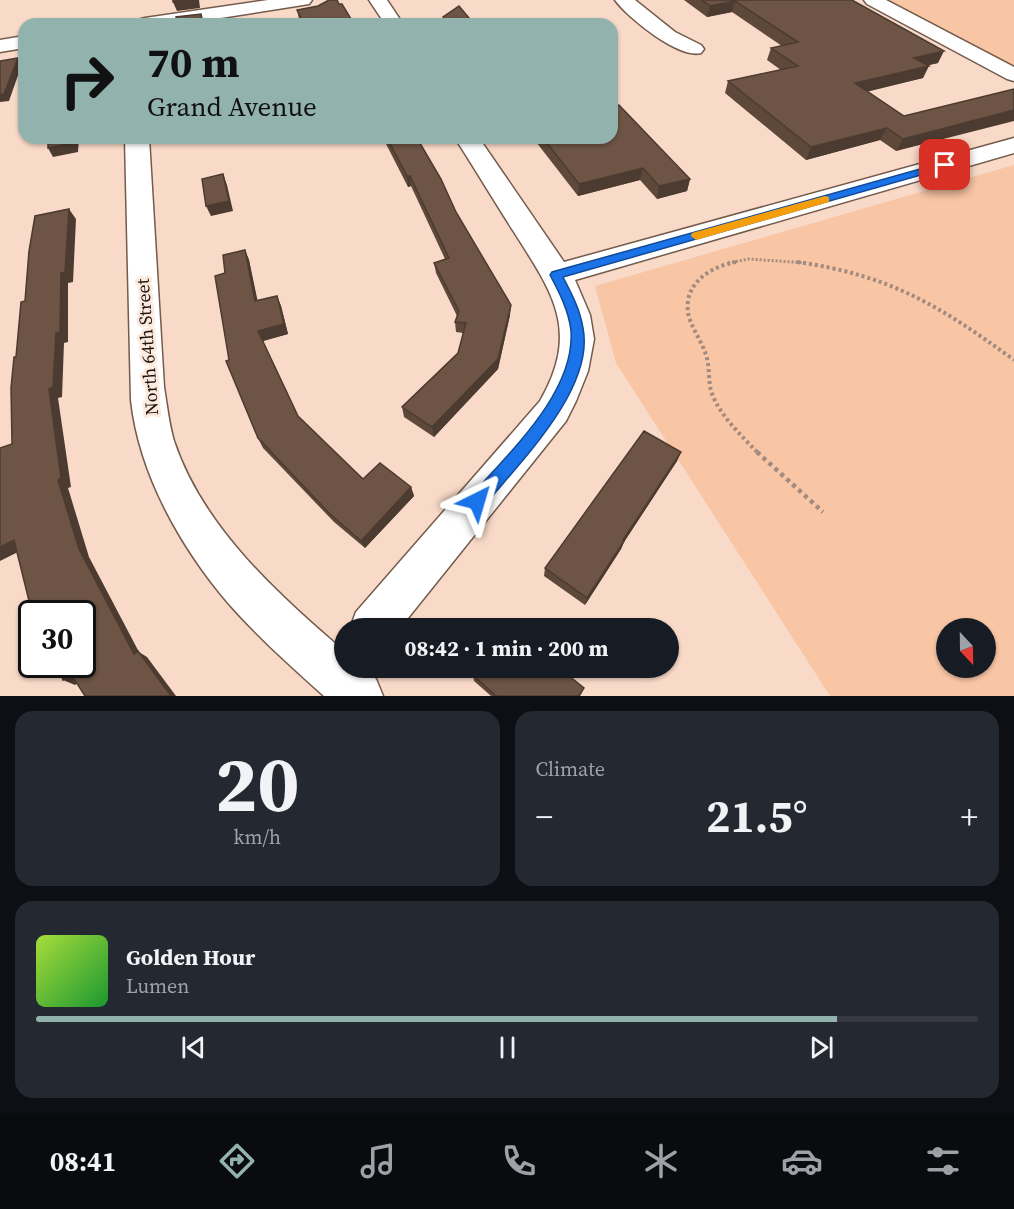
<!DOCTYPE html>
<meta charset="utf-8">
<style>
body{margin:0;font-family:"Source Serif 4",serif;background:#242831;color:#f1f3f6;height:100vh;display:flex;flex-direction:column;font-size:22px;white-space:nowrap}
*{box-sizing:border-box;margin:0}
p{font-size:20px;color:#9ea1a6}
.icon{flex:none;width:33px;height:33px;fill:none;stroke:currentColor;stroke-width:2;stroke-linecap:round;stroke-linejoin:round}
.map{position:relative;height:696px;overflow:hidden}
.details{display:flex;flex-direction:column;gap:15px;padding:15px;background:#0d0f14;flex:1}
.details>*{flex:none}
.guide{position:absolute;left:18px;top:18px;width:600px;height:126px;border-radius:18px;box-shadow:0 2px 4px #0004;background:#92b2ae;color:#111;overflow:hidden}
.needle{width:39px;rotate:158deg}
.buttons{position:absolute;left:936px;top:618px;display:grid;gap:12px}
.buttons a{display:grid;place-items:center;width:60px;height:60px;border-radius:50%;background:#171b24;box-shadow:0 2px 4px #0004;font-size:30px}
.speed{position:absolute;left:18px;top:600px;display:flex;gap:12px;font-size:30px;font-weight:700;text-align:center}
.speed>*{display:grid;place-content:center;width:78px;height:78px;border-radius:50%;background:#171b24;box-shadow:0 2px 4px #0004;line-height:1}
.speed .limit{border:3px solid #111;border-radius:9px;background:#fff;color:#111}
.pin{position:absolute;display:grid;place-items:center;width:51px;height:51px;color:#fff;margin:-26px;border-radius:12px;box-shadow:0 3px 9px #0006}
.me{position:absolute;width:66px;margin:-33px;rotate:40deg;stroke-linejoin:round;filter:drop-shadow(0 0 4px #0008)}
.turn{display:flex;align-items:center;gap:21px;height:126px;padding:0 30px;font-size:27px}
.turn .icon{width:78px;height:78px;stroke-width:2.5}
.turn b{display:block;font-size:42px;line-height:51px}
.big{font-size:45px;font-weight:700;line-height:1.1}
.details .tile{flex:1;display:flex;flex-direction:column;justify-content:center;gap:9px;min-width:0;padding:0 21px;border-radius:18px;background:#242831}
.details .dial{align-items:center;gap:0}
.dial b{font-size:78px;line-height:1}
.song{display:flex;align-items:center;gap:18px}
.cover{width:72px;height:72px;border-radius:9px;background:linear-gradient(135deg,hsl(80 70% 55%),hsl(130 70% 35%))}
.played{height:6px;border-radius:3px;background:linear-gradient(90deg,#92b2ae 85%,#363941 85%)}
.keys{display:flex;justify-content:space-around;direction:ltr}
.heat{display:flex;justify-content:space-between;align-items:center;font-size:33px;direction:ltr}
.details .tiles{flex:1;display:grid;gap:15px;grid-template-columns:1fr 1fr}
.tile:last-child{grid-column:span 2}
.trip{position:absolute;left:334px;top:618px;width:345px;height:60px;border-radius:30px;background:#171b24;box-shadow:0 2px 4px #0004;font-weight:700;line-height:60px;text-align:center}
.dock{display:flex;height:96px;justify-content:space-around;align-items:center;background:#090b0e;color:#9ea1a6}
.dock .icon{width:42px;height:42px}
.dock .current{color:#92b2ae}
.dock b{font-size:27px;color:#f1f3f6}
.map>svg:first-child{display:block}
.green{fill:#f8c5a5;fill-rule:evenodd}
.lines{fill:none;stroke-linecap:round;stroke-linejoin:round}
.minor-casing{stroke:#745b4b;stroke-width:3}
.path-far2{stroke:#a28b7e;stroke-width:3;stroke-dasharray:2 2;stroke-linecap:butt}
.path-far1{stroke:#a28b7e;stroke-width:4;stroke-dasharray:3 3;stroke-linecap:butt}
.path{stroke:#a28b7e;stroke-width:4.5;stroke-dasharray:4 4;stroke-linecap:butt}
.minor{fill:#fff;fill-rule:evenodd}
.wall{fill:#5e483a}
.shaded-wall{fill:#4c3b30}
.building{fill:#6d5444;stroke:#4c3b30;stroke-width:1.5}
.route{fill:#1a73e8;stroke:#114b97;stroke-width:1.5}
.slow{fill:#f59e0b}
.labels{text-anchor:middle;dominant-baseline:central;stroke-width:6;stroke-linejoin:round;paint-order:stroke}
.street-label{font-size:18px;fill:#1d130d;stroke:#fdeadf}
</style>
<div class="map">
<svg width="1014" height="696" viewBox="0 0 1014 696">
<rect width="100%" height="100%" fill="#f9dac8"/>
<path class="green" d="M887 0H1014V67Z
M1014 165V696H830L616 363 595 286ZM946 628H986V668H946Z"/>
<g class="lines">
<defs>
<path id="minor" d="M268 0H312L309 4 303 5 182 24H136L138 20 145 18Z
M369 0H387L403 24H385Z
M615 0H635L675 32 701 45 704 49 701 53C679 59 628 18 615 0Z
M864 0H886L1014 67V81L1007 79 867 4Z
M24 36V48L0 52V40Z
M125 138H149L164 387C167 405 169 424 174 441 203 528 278 594 345 652V668H363L376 679 383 696H324C291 666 258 637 229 604 181 548 139 474 131 400Z
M455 138H479L564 262 1014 138V153L575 280 590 315 594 339 588 371 576 401 566 421 400 628H350L356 612 540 401C581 330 552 292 514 232 494 201 475 169 455 138Z"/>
</defs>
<use href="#minor" class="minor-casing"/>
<path class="path-far2" d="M728 263 749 259 807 263"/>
<path class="path-far1" d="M736 262C709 267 681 285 689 317 693 330 702 342 706 355 710 367 708 379 711 391 719 415 741 435 758 453
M797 262C890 275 940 306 1014 360"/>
<path class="path" d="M757 452 823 512"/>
<use href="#minor" class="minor"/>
</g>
<path class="wall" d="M684 0H852L938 63 928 65 923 78 867 91 904 116 1014 89 896 151 880 140 806 160 725 93 728 81 781 70 767 60 771 48 782 46 732 12 707 17Z
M297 10 354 24H302L299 19Z
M443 17 474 24H444Z
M383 138H417L510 315 498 369 434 437 404 417 402 407 458 353 463 333 456 332 455 322 457 316 436 273 434 263 445 259 411 186 408 187Z
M533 138H612L690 179 687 191 657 199 640 180 578 196Z
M245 250 249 260 257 301 277 296 281 306 288 334 263 341 298 416 363 479 411 487 414 496 365 548 334 522 263 448 258 438 225 273Z
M681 452 677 461 624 542 621 549 585 605 544 576 545 568Z
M473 675 584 688 580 696H491L474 681Z"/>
<path class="shaded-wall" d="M188 0H199L200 8 177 11 173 2Z
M735 1 732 12 707 17 710 6Z
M944 51 938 63 908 70 914 58Z
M18 58 22 64 9 101 0 102V95Z
M929 66 923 78 850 96 855 83Z
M1014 110V121L896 151 903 139Z
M887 128 880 140 806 160 811 147Z
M73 138H79L78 152 53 157 48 148Z
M643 168 640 180 578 196 579 184Z
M223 174 227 185 233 211 211 216 206 206Z
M407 176H410L411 186 408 187Z
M690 179 687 191 657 199 659 186Z
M69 209 76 219 73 282 68 283V342L64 343 62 397 58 398 71 487 68 488 89 557 139 652 147 657 176 696H171L134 654 79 549 58 480 49 389 56 333 61 273Z
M245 250 249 260 260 312 255 301Z
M277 296 281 306 288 334 263 341 258 331Z
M511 305 510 315 498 369 434 437 432 427Z
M681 452 677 461 624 542 621 549 585 605 587 598 623 540Z
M411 487 414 496 365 548 361 541Z
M14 540 26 548 0 561V547Z
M71 674 82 679 75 685 63 680Z"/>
<path class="building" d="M173 0H188L173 2Z
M329 0H337L339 4H342L354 24H304L297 10 318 6Z
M702 0H852L944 51 914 58 929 66 855 83 904 116 1014 89V110L903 139 887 128 811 147 728 81 798 66 771 48 798 42 735 1 710 6Z
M459 6 474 24H448L443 17Z
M201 14 203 24H177L176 17Z
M18 58 4 94 0 95V61Z
M619 105 690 179 659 186 643 168 579 184 543 138H612V107Z
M48 138H73V143L48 148Z
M387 138H417L441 179 456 212 511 305 498 359 432 427 402 407 458 353 466 323 455 322 459 311 434 263 449 258 410 176H407Z
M223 174 229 201 206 206 202 179Z
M69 209 65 272 61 273 60 332 56 333 53 387 49 389 61 478 58 480 79 549 134 654 138 651 171 696H85L71 674 63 680 57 664H82V614H34L30 605 14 540 0 547V448L12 444 11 388 14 357H16L21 302 25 301 29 251 35 216Z
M245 250 255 301 277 296 284 324 258 331 298 416 363 479 380 463 411 487 361 541 330 514 258 438 226 361 229 360 215 276 225 273 223 255Z
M644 431 681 452 623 540 624 541 587 598 545 568Z
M479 668H559L584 688 579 696H496L473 675Z"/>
<path class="route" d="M945 162 949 163V167L563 277C572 294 580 310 583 328 595 389 519 463 483 507L477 509 471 507 469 501 471 496C509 452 575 393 571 331 569 311 559 292 550 275L552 272Z"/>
<path class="slow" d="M825 196 829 197V202L696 240 691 236 692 233Z"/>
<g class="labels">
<g class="street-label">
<text transform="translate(147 347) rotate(-94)">North 64th Street</text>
</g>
</g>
</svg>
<div class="buttons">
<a><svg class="needle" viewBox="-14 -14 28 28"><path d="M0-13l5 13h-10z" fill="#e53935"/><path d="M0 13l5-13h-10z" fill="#9ea1a6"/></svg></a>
</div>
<div class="speed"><div class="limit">30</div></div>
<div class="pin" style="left:945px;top:165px;background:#d93025"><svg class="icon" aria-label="arrive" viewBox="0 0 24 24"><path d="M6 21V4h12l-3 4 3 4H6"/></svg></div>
<svg class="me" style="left:477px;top:501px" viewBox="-20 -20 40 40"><path d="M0-17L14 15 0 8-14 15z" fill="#1a73e8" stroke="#fff" stroke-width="4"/></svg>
<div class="trip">08:42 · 1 min · 200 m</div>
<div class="guide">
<div class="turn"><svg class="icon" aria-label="right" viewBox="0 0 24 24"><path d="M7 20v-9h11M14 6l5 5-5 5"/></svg><div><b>70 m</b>Grand Avenue</div></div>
</div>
</div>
<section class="details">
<div class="tiles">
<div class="tile dial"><b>20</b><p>km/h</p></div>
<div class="tile"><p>Climate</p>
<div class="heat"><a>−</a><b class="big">21.5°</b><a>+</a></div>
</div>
<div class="tile">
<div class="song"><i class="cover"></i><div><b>Golden Hour</b><p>Lumen</p></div></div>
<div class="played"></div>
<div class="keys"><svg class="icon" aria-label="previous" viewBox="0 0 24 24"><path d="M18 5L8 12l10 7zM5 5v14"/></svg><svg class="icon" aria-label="pause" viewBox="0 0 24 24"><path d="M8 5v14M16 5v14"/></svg><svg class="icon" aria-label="next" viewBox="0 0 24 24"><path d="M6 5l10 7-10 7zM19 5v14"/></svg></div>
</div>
</div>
</section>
<nav class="dock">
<b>08:41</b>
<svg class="icon current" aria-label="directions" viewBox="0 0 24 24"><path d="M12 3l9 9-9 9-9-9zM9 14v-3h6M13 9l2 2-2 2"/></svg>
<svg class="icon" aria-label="music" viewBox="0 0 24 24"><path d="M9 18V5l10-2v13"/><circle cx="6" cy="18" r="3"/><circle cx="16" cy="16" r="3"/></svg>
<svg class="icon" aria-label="phone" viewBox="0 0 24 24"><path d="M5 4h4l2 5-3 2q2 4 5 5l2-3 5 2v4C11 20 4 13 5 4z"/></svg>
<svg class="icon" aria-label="climate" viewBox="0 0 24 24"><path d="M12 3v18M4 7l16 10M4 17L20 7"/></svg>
<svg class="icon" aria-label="car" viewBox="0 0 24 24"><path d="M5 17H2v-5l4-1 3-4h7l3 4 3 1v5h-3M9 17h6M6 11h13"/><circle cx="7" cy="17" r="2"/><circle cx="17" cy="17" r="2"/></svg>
<svg class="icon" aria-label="filters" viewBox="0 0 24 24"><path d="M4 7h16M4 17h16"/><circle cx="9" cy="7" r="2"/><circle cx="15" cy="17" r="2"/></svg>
</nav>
